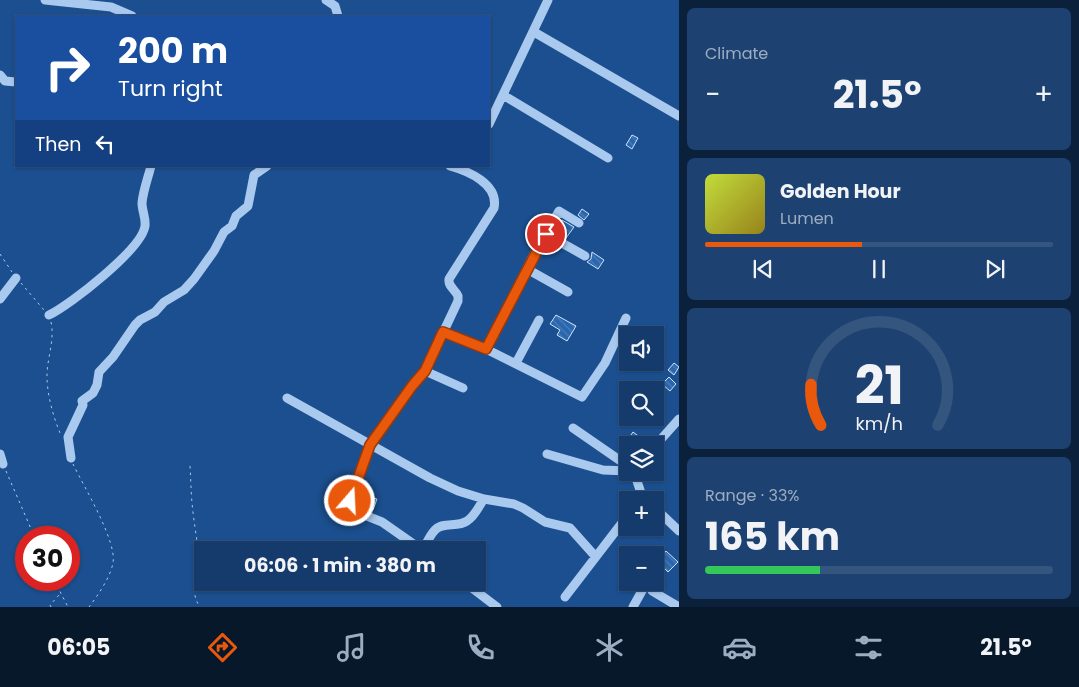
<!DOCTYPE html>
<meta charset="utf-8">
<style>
body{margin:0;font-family:Poppins,sans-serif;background:#1d4271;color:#f1f3f6;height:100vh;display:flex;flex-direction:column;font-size:19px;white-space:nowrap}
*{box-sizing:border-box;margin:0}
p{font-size:16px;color:#9dadc1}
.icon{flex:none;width:28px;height:28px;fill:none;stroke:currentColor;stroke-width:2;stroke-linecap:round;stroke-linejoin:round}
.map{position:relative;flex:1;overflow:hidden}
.drawer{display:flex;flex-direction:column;gap:8px;padding:8px;background:#0b203b;width:400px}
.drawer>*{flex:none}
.hud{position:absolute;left:15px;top:15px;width:475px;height:152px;border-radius:0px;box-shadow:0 1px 4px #0004,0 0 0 1px #33557e;background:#1a4fa0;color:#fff;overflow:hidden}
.buttons{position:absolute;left:619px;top:326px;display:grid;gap:10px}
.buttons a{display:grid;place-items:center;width:45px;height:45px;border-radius:0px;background:#143b6b;box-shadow:0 1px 4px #0004,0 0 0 1px #33557e;font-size:25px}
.speed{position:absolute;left:15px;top:526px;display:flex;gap:10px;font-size:25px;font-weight:700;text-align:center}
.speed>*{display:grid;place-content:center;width:65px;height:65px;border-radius:50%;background:#143b6b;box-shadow:0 1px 4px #0004,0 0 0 1px #33557e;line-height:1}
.speed .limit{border:8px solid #d22;background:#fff;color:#111}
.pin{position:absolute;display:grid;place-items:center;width:42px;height:42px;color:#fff;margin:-21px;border:2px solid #fff;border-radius:50%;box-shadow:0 1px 5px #0007}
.me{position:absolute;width:55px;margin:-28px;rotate:19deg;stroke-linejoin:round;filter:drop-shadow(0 0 4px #0008)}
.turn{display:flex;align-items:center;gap:18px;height:105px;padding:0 20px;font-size:22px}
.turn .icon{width:65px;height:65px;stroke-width:2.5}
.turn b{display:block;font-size:35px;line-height:42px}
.then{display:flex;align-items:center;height:48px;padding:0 20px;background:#0003;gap:10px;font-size:19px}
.big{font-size:38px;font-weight:700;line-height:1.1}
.drawer .tile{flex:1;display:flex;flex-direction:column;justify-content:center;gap:8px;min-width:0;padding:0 18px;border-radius:8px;background:#1d4271}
.drawer .dial{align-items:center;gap:0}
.dial svg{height:130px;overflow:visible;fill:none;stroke:#33557e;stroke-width:7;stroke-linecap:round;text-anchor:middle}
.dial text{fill:#f1f3f6;stroke:none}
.song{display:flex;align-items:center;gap:15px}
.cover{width:60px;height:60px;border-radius:8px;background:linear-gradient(135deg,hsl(70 70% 55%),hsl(50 70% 35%))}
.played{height:5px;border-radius:2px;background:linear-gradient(90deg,#ea580c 45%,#33557e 45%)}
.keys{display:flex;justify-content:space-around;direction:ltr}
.heat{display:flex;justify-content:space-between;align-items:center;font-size:28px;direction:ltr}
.charge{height:8px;border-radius:4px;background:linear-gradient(90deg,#34c759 33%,#33557e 0)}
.trip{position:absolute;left:194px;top:541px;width:292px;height:50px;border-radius:0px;background:#143b6b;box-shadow:0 1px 4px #0004,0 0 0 1px #33557e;font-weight:700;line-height:50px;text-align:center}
.tabs{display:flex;height:80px;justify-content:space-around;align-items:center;background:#08182b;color:#9dadc1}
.tabs .icon{width:35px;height:35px}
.tabs .active{color:#ea580c}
.tabs b{font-size:22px;color:#f1f3f6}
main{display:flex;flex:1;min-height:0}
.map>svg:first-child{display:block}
.building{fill:url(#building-back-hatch);stroke:#cfe3fa}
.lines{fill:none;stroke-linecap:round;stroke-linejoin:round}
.path{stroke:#a9c9ee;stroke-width:1;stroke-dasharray:2.5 4;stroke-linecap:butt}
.minor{stroke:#a9c9ee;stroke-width:9}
.route-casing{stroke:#983908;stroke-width:12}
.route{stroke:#ea580c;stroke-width:9}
</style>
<main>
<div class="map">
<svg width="679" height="607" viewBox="0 0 679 607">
<defs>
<pattern id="building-back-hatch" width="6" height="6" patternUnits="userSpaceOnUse" patternTransform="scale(1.25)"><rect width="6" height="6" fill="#2a66ad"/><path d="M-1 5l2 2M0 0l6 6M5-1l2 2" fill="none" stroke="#4a7db9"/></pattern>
</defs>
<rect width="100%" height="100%" fill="#1b4f8f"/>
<path class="building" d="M632 135 638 138 632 149 626 145Z
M582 209 589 214 584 220 578 215Z
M562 220 574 227 566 238 554 231Z
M592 252 604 260 598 269 587 262 591 259Z
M556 315 576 326 567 341 557 335 560 330 550 324Z
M674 363 679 367 674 375 668 370Z
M669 377 676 384 670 391 662 384Z
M633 432 649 444V445H637L629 438Z
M361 494 377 499 373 510 357 504Z
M635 528H652L643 537Z
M666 551 678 562 668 572 657 561Z"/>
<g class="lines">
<path class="path" d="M0 254 12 272
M21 283 44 310
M51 322C55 340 47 358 47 376 47 394 53 416 60 433
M73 464C84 487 117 541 113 563 110 578 98 595 89 607
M190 466C191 482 191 497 193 512 195 530 199 548 198 566 196 582 190 592 200 607
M6 471 35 538
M54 580 68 607
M51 607 50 605 60 594"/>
<path class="minor" d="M45 0 111 7 132 16
M326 0 335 6 338 16
M534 32 679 116
M0 75 5 81 16 82
M503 95 608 158
M489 124 548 0
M546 234 585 256
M527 269 568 292
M0 299 16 278
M49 315C70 305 142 249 145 226 146 218 142 211 142 203 143 191 148 178 151 166
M443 332 486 349 582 397 605 363 626 318
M486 349 534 254 559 211 579 223
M516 363 539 320
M425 371 463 388
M287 398 430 478 458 491 484 499 514 504 523 508 545 522 570 528 595 556
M573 428 628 466
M655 446 679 419
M0 454 3 464
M547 454 603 470 628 471
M71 458 68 437 83 405 82 401 93 393 97 385 99 372 113 357 135 325 140 320 155 312 164 302 184 290 194 279 214 251 224 232 232 226 236 216 248 206 254 175 267 166
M634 472 642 496 647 500
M655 508 679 531
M422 550 382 522 357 512 351 506 350 501 371 445 412 386 425 371 458 301V296C455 289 448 287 449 279L494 208C499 184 468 171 450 166
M423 550C426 544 430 535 435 530 443 521 457 528 467 521 475 516 479 506 484 499
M464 582 497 607
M652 591 679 607
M565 597 628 515
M633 607 643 589 645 582"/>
</g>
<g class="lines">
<defs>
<path id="route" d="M350 501 370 445 412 386 425 371 443 332 486 349 546 234"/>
</defs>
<use href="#route" class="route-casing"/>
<use href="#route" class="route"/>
</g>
</svg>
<div class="buttons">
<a><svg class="icon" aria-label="sound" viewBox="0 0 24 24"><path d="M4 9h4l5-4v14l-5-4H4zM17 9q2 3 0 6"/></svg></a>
<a><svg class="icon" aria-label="search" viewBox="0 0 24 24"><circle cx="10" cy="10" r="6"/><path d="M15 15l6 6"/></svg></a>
<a><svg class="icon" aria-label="layers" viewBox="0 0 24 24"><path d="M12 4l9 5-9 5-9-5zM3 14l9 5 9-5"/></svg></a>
<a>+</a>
<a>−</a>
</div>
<div class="speed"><div class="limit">30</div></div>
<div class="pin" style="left:546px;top:234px;background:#d93025"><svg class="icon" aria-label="arrive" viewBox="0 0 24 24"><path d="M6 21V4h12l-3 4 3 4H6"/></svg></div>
<svg class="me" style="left:350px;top:501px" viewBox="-20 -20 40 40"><circle r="17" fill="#ea580c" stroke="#fff" stroke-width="3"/><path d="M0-11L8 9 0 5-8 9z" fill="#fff"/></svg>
<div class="trip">06:06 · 1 min · 380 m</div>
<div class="hud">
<div class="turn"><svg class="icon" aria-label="right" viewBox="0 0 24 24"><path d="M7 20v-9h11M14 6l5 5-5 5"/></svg><div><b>200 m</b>Turn right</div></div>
<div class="then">Then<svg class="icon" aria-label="left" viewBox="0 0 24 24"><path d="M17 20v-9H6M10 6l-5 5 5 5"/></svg></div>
</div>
</div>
<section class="drawer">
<div class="tile"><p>Climate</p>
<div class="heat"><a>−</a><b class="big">21.5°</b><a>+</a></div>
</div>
<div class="tile">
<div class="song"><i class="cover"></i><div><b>Golden Hour</b><p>Lumen</p></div></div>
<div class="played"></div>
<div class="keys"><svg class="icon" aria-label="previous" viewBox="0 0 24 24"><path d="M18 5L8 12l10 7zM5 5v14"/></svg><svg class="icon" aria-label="pause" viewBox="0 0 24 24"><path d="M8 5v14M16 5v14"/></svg><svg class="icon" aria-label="next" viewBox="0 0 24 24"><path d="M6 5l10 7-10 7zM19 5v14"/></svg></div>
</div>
<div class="tile dial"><svg viewBox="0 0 100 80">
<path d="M14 69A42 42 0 1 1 86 69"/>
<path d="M14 69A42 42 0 0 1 8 44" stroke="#ea580c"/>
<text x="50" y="56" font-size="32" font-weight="700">21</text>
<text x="50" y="72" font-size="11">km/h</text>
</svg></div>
<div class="tile"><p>Range · 33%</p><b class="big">165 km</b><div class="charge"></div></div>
</section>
</main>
<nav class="tabs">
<b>06:05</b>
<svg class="icon active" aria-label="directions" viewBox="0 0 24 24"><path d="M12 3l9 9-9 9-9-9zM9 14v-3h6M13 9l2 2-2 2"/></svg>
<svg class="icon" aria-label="music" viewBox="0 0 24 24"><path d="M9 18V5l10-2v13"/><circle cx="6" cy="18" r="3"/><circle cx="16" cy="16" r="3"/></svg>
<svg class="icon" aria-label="phone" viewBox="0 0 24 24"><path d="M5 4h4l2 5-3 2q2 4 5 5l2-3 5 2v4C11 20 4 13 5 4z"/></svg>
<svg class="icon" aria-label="climate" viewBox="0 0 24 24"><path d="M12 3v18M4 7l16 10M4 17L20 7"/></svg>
<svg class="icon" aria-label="car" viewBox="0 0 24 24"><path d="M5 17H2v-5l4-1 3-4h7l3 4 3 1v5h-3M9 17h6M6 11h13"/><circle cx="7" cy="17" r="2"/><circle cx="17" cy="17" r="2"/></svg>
<svg class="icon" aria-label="filters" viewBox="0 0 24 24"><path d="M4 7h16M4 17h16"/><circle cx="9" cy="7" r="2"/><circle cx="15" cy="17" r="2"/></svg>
<b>21.5°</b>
</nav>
